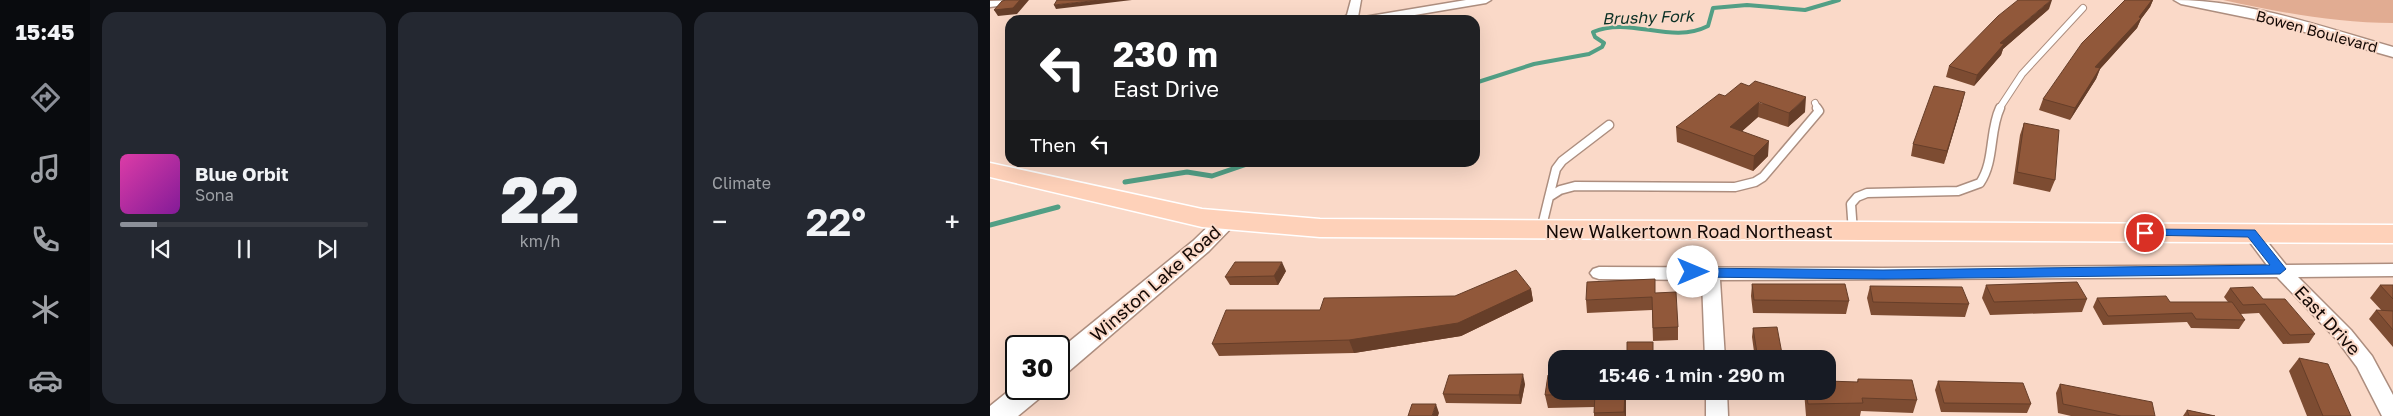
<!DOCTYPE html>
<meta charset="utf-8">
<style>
body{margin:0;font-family:"Golos Text",sans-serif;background:#242831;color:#f1f3f6;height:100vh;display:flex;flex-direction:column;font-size:19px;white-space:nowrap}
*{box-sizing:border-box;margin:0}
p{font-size:16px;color:#9ea1a6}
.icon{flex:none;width:28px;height:28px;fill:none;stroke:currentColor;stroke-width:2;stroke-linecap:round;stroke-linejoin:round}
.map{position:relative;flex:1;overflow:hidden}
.sheet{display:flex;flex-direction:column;gap:12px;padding:12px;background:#0d0f14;width:900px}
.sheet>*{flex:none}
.guide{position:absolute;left:15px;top:15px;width:475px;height:152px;border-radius:15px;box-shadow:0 5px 20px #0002;background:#202124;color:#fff;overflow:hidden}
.speed{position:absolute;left:15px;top:335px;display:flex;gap:10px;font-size:25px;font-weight:700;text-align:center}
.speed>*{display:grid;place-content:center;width:65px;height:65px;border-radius:50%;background:#171b24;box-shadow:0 5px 20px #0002;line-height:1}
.speed .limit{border:2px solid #111;border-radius:8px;background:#fff;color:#111}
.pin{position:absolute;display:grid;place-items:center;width:42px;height:42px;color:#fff;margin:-21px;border:2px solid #fff;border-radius:50%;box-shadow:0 1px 5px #0007}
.me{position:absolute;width:55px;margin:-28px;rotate:90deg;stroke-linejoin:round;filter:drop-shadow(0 0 4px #0008)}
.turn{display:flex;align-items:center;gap:18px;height:105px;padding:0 25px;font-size:22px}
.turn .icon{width:65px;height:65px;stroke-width:2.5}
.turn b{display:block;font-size:35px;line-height:42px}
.then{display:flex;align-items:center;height:48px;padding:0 25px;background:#0003;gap:10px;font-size:19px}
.big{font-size:38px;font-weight:600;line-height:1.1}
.sheet .tile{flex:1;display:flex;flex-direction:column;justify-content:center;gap:8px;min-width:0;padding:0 18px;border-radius:15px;background:#242831}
.sheet .dial{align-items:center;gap:0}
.dial b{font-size:65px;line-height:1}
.song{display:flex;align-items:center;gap:15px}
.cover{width:60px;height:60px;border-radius:8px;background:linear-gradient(135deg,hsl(320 70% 55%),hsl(290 70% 35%))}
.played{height:5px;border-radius:2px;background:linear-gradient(90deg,#8c9099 15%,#363941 15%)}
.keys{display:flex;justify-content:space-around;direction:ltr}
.heat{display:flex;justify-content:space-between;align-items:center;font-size:28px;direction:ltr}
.sheet .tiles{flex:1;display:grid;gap:12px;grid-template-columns:repeat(3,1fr)}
.trip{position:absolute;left:558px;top:350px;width:288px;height:50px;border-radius:15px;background:#171b24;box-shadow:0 5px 20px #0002;font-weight:600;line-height:50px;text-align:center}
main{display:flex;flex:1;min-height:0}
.menu{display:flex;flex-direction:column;width:90px;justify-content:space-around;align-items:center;background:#090b0e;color:#9ea1a6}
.menu .icon{width:35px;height:35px}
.menu .on{color:#8c9099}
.menu b{font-size:22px;color:#f1f3f6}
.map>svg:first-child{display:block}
.green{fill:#e1ac92}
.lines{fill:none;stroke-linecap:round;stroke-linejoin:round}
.stream-far1{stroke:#529f85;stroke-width:4}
.stream{stroke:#529f85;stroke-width:5}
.service-far1-casing{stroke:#ad8e7f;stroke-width:8}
.service-casing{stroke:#ad8e7f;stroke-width:11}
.minor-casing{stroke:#ad8e7f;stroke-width:3}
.tertiary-casing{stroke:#ad8e7f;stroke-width:3}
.primary-casing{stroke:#fff;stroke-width:3}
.service-far1{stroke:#fff;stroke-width:6}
.service{stroke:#fff;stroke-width:8}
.minor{fill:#fff;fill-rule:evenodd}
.tertiary{fill:#fff;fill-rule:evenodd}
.primary{fill:#fed1b9;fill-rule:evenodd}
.wall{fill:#7d4c32}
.shaded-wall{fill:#663e29}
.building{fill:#91583a;stroke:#663e29}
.route{fill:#1a73e8;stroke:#114b97}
.labels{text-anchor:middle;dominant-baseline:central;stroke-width:4;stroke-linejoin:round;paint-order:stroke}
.far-street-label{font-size:15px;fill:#140905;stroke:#fad9c8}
.far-water-label{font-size:16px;font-style:italic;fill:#0b3025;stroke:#fad9c8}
.street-label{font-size:18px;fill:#140905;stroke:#fad9c8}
</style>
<main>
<nav class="menu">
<b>15:45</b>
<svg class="icon on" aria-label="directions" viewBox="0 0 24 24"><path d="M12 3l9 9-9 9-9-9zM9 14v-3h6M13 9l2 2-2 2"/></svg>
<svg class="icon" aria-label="music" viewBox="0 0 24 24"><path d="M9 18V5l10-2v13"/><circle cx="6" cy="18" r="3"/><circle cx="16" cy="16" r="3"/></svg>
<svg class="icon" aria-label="phone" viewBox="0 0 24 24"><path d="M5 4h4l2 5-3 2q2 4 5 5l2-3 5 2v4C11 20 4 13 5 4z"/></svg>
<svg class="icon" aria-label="climate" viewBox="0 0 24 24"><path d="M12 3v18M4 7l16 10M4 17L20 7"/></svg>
<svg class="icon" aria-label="car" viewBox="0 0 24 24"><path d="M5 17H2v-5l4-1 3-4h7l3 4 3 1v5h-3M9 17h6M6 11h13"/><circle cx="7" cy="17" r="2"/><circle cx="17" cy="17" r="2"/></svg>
</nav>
<section class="sheet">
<div class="tiles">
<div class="tile">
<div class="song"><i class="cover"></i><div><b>Blue Orbit</b><p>Sona</p></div></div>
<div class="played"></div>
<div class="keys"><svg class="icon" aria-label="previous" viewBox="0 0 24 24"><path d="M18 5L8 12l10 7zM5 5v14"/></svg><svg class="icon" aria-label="pause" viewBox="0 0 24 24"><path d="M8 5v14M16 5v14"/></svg><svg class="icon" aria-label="next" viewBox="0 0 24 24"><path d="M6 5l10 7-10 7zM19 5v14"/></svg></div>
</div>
<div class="tile dial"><b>22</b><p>km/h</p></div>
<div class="tile"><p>Climate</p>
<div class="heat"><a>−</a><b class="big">22°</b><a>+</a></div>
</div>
</div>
</section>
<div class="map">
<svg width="1403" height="416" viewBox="0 0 1403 416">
<rect width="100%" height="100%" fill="#fad9c8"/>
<path class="green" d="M1233 0H1403V23C1346 23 1288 12 1233 0Z"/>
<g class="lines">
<path class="stream-far1" d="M485 83 544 64 599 54 612 47 614 43 605 37 603 32C640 16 681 45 718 26L723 8 757 5 815 10 849 0"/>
<path class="stream" d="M135 182 197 172 222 176 263 162
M0 225 68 207"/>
<defs>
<path id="service-far1" d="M825 103 828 109
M1009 109 1032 74 1093 8"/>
<path id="service" d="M559 197 566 169 572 161 619 125
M551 230 559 197 570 190 585 186 745 187 765 182 773 177 829 111 827 108
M863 232 861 204 867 197 877 193 968 191 990 183C1005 161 999 131 1010 108"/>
<path id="minor" d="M35 0 30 3 0 7V1Z
M361 0H371L368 17 365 20H350L357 15Z
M476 0H501L496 3 395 20H368L374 17Z
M1261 227 1267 229 1296 265 1403 264V276L1308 277 1361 330 1382 356 1403 395V416H1392L1367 367 1347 340 1287 277 730 280 735 359H715L712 280 609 279 603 277 600 273 603 269 609 267 893 268 1277 265 1253 233 1255 229Z
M716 391H737L738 416H716Z"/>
<path id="tertiary" d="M1184 0C1258 0 1332 27 1403 47V57L1279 22 1191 4Z
M238 213 246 215 249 220 219 251 78 372 69 375V350L203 241 230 215Z
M26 385V389H55L51 397 28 416H0V406Z"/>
<path id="primary" d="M0 163 212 209 330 219 1403 225V243L330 237 212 227 0 177Z"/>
</defs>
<use href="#service-far1" class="service-far1-casing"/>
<use href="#service" class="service-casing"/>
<use href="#minor" class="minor-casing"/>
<use href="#tertiary" class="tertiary-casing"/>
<use href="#primary" class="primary-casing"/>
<use href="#service-far1" class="service-far1"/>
<use href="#service" class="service"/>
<use href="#minor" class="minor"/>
<use href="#tertiary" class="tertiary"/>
<use href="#primary" class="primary"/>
</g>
<path class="wall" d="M1135 0H1163L1160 7 1151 19 1147 28 1110 69 1106 79 1080 120 1049 110 1053 99Z
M1059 9 1013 49 1011 55 984 86 956 77 959 66Z
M735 96 815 112 798 127 768 117 752 131 778 156 763 171 687 142 686 127Z
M972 104 954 164 921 156 923 144Z
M1034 123 1065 180 1060 192 1023 184 1030 135Z
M296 271 288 285H240L235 277Z
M762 284 859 301 856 314 763 313 761 296Z
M996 285 1097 299 1092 312 1000 315 992 298Z
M1390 285H1403V347L1379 319 1386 310 1392 311 1380 298Z
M880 286 979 304 975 317 881 315 877 298Z
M1240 288 1273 299 1325 334 1319 343 1293 344 1269 313 1250 314 1255 320 1249 329 1201 328 1197 322 1113 325 1103 307 1107 298 1180 302H1238L1234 297Z
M541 289 543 301 471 336 364 353 229 356 222 344 330 310Z
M665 293 688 327V340L663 341 662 310 597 313 596 300Z
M763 328 793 359H765L762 337Z
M1309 358 1361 416H1317L1299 371Z
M868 379 927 400 923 413 871 411 870 416H816L814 391H836L867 382Z
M948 381 1041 404 1037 413 951 412 945 390Z
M535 384 531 404 456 403 453 394Z
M1070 384 1165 416H1081L1068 413 1066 393Z
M566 391H636V416H604V407L558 408 555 395Z
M636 391H664V395L637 396Z
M770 391H798L797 395 771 396Z
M1197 410 1225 416H1193Z"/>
<path class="shaded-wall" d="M30 0H39L27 14 8 16 4 10Z
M110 0H142L66 9 64 5Z
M1061 0H1062L1059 9 1013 49 1011 55 984 86 987 75 1010 43Z
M1162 0H1163L1160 7 1151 19 1147 28 1110 69 1106 79 1080 120 1085 108 1105 67 1149 17Z
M975 92 972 104 954 164 957 151Z
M816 97 815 112 798 127 799 113Z
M769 102 768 117 740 142V127Z
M779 141 778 156 763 171 764 156Z
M292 262 296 271 288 285 284 276Z
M541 289 543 301 471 336 364 353 359 340Z
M533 374 535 384 531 404 529 395Z
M635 391H636V416H635L634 412Z
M446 404 449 413 448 416H442Z"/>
<path class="building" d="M16 0H30L23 8 4 10 12 1Z
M67 0H110L64 5Z
M1028 0H1061L1010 43 1014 44 987 75 959 66 1008 16Z
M1135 0H1162L1149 17 1151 18 1105 67 1110 68 1085 108 1053 99 1092 43Z
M765 81 816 97 799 113 769 102 740 127 779 141 764 156 686 127 729 94 735 96 751 83 759 86Z
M944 86 975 92 957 151 923 144Z
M1034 123 1069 130 1065 180 1027 172Z
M245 262H292L284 276 235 277Z
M526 270 541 289 468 323 359 340 222 344 236 310H330L334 298 465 296Z
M665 279V293L686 292 688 327 663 328 662 297 596 300 597 282Z
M1087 282 1097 299 1004 302 996 285Z
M762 284H855L859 301 764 300Z
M1390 285H1403V299Z
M880 286 972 287 979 304 883 302Z
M1263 287 1273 299H1295L1325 334 1300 335 1275 304 1253 305 1240 288Z
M1176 296 1180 302H1242L1255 320 1206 319 1202 313 1118 316 1107 298Z
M1386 310 1403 311V330Z
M787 327 793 359H768L763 328Z
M637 342H663V359H637Z
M1309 358 1338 364 1361 416H1333Z
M533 374 529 395 453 394 459 375Z
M558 375H566V391H635L634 412 604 413 605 394 555 395Z
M868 379 922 380 927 400 872 398 873 403 818 404 816 391H836V381L868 382Z
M948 381 1033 383 1041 404 954 403Z
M1070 384 1162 402 1165 416H1131L1073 404Z
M422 404H446L442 416H418Z
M1197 410 1225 416H1199Z"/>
<path class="route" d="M1155 229 1265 230 1296 269 1290 274 893 279 703 277 696 272 703 268 893 270 1280 265 1258 237 1151 235 1149 233Z"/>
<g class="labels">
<g class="far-street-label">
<text transform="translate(1327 31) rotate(15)">Bowen Boulevard</text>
</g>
<g class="far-water-label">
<text transform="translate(658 17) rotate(-2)">Brushy Fork</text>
</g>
<g class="street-label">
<text x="699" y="231">New Walkertown Road Northeast</text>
<text transform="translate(165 283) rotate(-41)">Winston Lake Road</text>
<text transform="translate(1338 320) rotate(47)">East Drive</text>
</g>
</g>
</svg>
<div class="speed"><div class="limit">30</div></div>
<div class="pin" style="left:1155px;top:233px;background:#d93025"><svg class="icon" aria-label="arrive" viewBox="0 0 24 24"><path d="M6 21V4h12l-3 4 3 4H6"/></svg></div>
<svg class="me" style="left:703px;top:272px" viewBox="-20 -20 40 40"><circle r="19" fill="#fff"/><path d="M0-13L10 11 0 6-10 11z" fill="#1a73e8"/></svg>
<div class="trip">15:46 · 1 min · 290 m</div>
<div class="guide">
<div class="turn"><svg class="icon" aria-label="left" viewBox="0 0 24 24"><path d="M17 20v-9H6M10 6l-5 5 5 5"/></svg><div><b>230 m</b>East Drive</div></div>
<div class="then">Then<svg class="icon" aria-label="left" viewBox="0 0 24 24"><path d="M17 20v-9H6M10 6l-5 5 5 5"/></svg></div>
</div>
</div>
</main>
